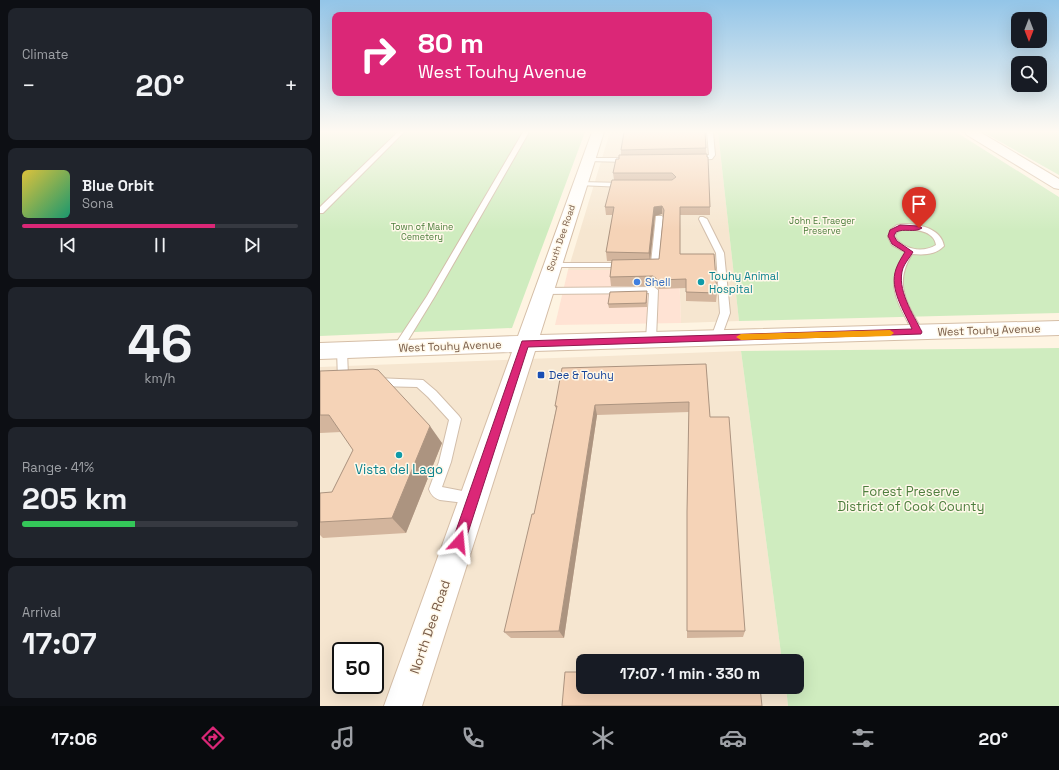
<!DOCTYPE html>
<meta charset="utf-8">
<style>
body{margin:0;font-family:"Space Grotesk",sans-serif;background:#20242c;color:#f1f3f6;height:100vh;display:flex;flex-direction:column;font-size:15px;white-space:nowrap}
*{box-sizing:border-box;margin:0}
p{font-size:13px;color:#9ea1a6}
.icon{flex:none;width:22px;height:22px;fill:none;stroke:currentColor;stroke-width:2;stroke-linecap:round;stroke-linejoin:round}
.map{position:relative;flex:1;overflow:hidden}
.sheet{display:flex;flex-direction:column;gap:8px;padding:8px;background:#0d0f14;width:320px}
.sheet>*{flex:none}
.banner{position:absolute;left:12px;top:12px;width:380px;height:84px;border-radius:8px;box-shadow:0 4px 16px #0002;background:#db2777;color:#fff;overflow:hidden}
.needle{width:26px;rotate:180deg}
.fabs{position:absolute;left:691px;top:12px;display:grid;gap:8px}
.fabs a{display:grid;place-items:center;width:36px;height:36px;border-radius:8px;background:#171b24;box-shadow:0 4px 16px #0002;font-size:20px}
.speed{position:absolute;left:12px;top:642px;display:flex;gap:8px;font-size:20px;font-weight:700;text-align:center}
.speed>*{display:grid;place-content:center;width:52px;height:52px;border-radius:50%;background:#171b24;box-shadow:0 4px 16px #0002;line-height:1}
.speed .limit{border:2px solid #111;border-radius:6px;background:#fff;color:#111}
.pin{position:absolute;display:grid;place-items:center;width:34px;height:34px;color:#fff;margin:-41px -17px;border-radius:50% 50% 50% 0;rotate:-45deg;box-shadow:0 0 4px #0007}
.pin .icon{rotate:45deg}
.me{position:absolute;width:44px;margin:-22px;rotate:18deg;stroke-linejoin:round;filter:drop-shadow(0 0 3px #0008)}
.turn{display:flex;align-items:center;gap:14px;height:84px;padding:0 20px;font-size:18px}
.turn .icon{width:52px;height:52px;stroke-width:2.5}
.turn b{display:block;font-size:28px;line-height:34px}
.big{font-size:30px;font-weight:600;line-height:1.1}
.sheet .tile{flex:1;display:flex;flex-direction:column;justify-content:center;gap:6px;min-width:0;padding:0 14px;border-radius:8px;background:#20242c}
.sheet .dial{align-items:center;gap:0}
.dial b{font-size:52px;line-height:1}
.song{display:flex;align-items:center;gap:12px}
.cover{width:48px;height:48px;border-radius:6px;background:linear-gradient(135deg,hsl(50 70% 55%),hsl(160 70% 35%))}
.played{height:4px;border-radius:2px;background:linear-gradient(90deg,#db2777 70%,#363941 70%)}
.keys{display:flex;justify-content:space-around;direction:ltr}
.heat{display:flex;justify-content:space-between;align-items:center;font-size:22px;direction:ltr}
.charge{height:6px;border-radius:3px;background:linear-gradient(90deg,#34c759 41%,#363941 0)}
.trip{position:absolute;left:256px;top:654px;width:228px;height:40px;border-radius:8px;background:#171b24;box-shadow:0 4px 16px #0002;font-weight:600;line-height:40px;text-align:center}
.dock{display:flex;height:64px;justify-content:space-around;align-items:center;background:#090b0e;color:#9ea1a6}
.dock .icon{width:28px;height:28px}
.dock .active{color:#db2777}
.dock b{font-size:18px;color:#f1f3f6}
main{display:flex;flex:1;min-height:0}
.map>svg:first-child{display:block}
.residential{fill:#f6e6d0;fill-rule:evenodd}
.commercial{fill:#ffe3d4}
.green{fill:#cfecbf}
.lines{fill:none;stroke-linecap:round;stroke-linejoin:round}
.service-casing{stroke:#d2beaa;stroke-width:2}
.secondary-casing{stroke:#d5bea7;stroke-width:2}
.service{fill:#fff;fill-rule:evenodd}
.secondary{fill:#fff;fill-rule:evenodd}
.wall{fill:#d3b59d;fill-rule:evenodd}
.shaded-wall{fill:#ac9480}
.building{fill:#f5d3b7;stroke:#ac9480}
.route{fill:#db2777;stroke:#8e194d}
.slow{fill:#f59e0b}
.shop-dot{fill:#3f7fe0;stroke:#fff8e9;stroke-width:1.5}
.culture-dot{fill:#0f9aa8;stroke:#fff8e9;stroke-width:1.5}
.transit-dot{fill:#1a4fb4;stroke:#fff8e9;stroke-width:1.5}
.labels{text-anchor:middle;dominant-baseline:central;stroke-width:3;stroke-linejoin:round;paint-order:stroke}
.far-park-label{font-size:9px;fill:#4d7e3d;stroke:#fff8e9}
.far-street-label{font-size:9px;fill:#775a46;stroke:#fff8e9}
.culture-label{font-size:11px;fill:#0d838f;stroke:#fff8e9;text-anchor:start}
.shop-label{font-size:11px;fill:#366cbe;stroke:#fff8e9;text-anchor:start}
.street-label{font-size:11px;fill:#775a46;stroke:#fff8e9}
.transit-label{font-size:11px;fill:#164399;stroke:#fff8e9;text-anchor:start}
.near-culture-label{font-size:13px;fill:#0d838f;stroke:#fff8e9}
.near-park-label{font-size:13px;fill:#4d7e3d;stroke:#fff8e9}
.near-street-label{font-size:13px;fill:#775a46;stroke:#fff8e9}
</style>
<main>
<section class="sheet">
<div class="tile"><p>Climate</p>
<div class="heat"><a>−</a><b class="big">20°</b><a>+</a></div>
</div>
<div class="tile">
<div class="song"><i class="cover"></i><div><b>Blue Orbit</b><p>Sona</p></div></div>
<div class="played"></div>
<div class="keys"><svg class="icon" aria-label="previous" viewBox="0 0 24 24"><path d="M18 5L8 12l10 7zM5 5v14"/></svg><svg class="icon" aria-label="pause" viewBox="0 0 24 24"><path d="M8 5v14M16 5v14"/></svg><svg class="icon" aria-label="next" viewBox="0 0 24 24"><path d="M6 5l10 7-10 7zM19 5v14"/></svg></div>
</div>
<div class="tile dial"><b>46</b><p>km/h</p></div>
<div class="tile"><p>Range · 41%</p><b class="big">205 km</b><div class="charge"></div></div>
<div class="tile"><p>Arrival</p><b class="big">17:07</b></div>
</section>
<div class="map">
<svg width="739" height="706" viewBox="0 0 739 706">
<rect width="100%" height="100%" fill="#fef4e2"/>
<path class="residential" d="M290 132H398L419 321 361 323 359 270H248Z
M421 351 462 661H263V687H466L468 706H0V367ZM21 651H55V685H21Z"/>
<path class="commercial" d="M248 270H359L361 323 235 325Z"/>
<path class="green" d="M0 132H265L192 328 0 336Z
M398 132H636L739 197V313L419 321Z
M663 132H739V175Z
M739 348V706H468L466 687H477V661H462L421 351Z"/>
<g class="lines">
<defs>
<path id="service" d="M78 132H84L3 213H0V207Z
M203 132H209L115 296 82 350H74L73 348 74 346 107 296Z
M387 132H393L395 155 392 159 374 160V158L389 155Z
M268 158H310L313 160 310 162 266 161 265 160Z
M260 182 304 183 307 185 304 187 258 185V183Z
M336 216H342L343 218 339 265C336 269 327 269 324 265L325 263H331Z
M380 217H383L387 219 404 253 410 313 401 338 396 341 391 338 400 313 396 253 379 219Z
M577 225C594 222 621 227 624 246 615 255 604 255 592 254 573 285 587 303 603 332L598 335 593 332C577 300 564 285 585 252L572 245 568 237 570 230ZM582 229C594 229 614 230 616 245 603 253 584 250 575 237L576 233Z
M229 263H304L308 265 304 267H232L228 265Z
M334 287 338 290 336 339 331 342 326 339 329 293 223 294 219 291 223 288Z
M22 346 27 350 28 377 31 380 30 383H19L18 380 17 350Z
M56 378 103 380 116 391 139 416 141 419 131 462 122 487 158 494 159 498 158 502 153 504 120 500C114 498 111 495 109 489L119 462 129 420 108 397 97 387 56 386 52 385 51 382 52 379Z"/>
<path id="secondary" d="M272 132H284L220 335 739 321V335L215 351 102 706H64L192 352 0 359V343L198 336Z
M645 132H660L739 179V189L734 188 647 135Z"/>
</defs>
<use href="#service" class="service-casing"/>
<use href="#secondary" class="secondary-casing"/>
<use href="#service" class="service"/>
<use href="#secondary" class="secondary"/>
</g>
<path class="wall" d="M386 148 390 207V215H360V254L397 293 396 302 366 301V288L339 289 334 286H291L290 277 292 261H287L286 252 293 215H286L285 207 294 180 293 173 299 159 301 155V150ZM342 214 343 216 339 259H330L335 216Z
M327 291V307L289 308 288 304Z
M386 364 390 417 425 631 423 637 367 638V512L369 412 277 415 244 638H191L184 632 214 514 236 409 235 406Z
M0 371 122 443 86 533 3 538 0 535V494L12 492 33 450 21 432 0 433Z"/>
<path class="shaded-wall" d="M342 206V214L335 216 330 262 329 253 334 207Z
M275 405 277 415 244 638 239 631Z
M110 426 122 443 86 533 72 518Z"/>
<path class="building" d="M304 132H385L386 148 301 150Z
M387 154V157H388L390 207H360V254H394L397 293 366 292V279L338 280 333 276 290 277 292 260 339 259 344 210 342 206 334 207 329 253 286 252 294 207H285L292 180H352L356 177 352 173H293L296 159H299V155Z
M327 291 326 303 288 304 290 292Z
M386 364 390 417H409L425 631H367V512L369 402 275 405 239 631 184 632 212 514H214L237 406H235L242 368Z
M53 369 58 370 110 426 72 518 0 522V493L12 492 33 450 9 415H0V371Z
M245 672H263V687H440L442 706H242Z"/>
<linearGradient id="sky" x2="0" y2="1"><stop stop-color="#93c5e8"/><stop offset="0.57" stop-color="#fffaf2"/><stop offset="1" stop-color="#fffaf2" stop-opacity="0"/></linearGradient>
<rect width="739" height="231" fill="url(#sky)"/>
<path class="route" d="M580 225 599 226 602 228C595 233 584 228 576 232L574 236 577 241 593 252C590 257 585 263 583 268 576 289 593 314 602 332L601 334 208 347 145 542 143 546 139 548 134 546 132 542 202 341 592 329C584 311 569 289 576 269 578 263 582 257 585 252L572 244 568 236 570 230Z"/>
<path class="slow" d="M570 330 574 333 570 336 421 340 416 337 421 334Z"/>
<circle class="shop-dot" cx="317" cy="282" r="4"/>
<g class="culture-dot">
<circle cx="381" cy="282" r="4"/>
<circle cx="79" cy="455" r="4"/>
</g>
<rect class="transit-dot" x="217" y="371" width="8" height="8" rx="2"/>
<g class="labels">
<g class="far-park-label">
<text x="502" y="221">John E. Traeger<tspan x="502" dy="10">Preserve</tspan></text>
<text x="102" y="227">Town of Maine<tspan x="102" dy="10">Cemetery</tspan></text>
</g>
<g class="far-street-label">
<text transform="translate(241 238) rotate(-71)">South Dee Road</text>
</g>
<g class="culture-label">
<text x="389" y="276">Touhy Animal<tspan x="389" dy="13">Hospital</tspan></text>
</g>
<g class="shop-label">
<text x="325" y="282">Shell</text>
</g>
<g class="street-label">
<text transform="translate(669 330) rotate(-2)">West Touhy Avenue</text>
<text transform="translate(130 346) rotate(-2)">West Touhy Avenue</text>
</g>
<g class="transit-label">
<text x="229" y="375">Dee &amp; Touhy</text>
</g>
<g class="near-culture-label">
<text x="79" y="469">Vista del Lago</text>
</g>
<g class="near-park-label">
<text x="591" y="491">Forest Preserve<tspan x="591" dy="15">District of Cook County</tspan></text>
</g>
<g class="near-street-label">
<text transform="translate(110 627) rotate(-71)">North Dee Road</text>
</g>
</g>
</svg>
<div class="fabs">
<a><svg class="needle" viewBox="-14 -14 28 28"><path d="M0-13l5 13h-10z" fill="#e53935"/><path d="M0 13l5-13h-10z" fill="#9ea1a6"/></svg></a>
<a><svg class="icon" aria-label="search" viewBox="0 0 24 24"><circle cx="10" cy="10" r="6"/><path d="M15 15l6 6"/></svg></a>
</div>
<div class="speed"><div class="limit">50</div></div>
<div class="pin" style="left:599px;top:228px;background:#d93025"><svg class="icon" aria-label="arrive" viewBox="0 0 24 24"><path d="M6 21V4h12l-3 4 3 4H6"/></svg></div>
<svg class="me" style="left:139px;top:542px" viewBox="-20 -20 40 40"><path d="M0-17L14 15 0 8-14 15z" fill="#db2777" stroke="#fff" stroke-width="4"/></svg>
<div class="trip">17:07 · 1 min · 330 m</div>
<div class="banner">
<div class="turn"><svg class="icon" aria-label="right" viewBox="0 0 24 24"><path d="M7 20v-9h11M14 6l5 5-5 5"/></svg><div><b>80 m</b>West Touhy Avenue</div></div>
</div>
</div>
</main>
<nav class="dock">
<b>17:06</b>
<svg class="icon active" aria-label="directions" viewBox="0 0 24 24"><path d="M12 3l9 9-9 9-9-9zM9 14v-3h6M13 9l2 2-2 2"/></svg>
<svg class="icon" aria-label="music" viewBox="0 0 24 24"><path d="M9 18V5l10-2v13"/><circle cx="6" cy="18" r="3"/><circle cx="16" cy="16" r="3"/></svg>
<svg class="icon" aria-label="phone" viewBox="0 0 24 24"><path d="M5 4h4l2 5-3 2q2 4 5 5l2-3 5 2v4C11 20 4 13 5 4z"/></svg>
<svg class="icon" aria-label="climate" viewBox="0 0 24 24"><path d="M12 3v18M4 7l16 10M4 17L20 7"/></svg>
<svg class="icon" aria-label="car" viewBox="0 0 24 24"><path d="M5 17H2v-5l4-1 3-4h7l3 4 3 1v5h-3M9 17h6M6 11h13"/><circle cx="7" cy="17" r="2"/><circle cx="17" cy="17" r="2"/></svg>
<svg class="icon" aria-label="filters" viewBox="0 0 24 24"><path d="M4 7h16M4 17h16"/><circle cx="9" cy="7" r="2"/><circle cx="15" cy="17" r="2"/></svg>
<b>20°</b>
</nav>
